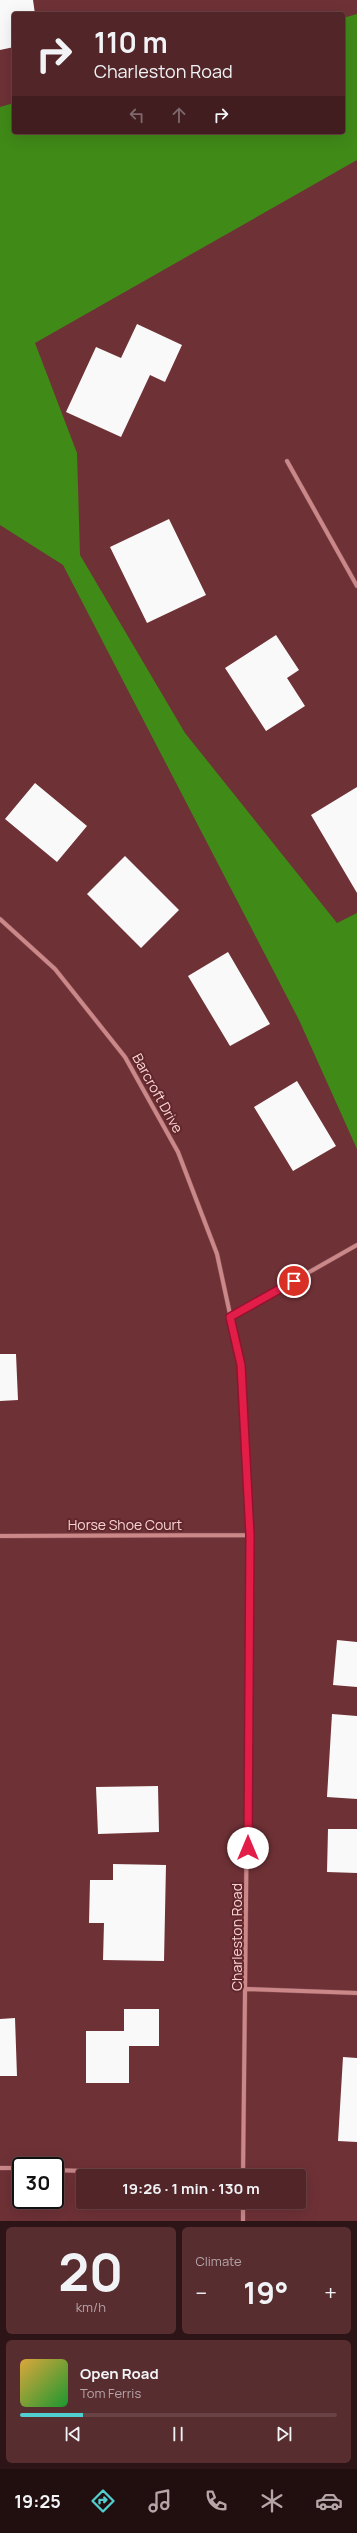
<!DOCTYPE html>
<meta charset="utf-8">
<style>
body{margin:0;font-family:Manrope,sans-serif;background:#582d30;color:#f1f3f6;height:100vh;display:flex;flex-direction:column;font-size:15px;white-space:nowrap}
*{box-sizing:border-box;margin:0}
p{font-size:13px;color:#b5a5a8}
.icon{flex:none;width:22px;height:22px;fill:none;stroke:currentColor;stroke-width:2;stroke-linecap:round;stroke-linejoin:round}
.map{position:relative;height:2221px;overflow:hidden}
.side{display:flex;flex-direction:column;gap:6px;padding:6px;background:#2d1416;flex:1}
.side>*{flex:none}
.hud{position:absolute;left:12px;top:12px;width:333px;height:122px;border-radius:4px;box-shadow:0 4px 16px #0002,0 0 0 1px #684245;background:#522528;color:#f1f3f6;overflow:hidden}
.speed{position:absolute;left:12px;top:2157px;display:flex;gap:8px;font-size:20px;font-weight:700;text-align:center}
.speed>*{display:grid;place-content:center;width:52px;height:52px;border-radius:50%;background:#522528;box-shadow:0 4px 16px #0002,0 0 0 1px #684245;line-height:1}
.speed .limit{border:2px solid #111;border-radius:6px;background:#fff;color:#111}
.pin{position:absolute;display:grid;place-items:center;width:34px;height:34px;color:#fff;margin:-17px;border:2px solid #fff;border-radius:50%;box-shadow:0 1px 4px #0007}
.me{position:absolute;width:44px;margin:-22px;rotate:0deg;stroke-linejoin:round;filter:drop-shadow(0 0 3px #0008)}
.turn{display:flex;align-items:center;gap:14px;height:84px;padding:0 16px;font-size:18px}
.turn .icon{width:52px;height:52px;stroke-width:2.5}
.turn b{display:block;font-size:28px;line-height:34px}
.lanes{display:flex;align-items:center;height:38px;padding:0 16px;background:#0003;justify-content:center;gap:20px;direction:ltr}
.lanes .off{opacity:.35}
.big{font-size:30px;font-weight:700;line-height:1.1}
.side .widget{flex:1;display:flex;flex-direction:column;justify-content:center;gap:6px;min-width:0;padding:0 14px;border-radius:6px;background:#582d30}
.side .dial{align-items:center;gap:0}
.dial b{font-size:52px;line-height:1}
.song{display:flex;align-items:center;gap:12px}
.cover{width:48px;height:48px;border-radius:6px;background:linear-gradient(135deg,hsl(40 70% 55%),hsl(130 70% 35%))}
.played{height:4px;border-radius:2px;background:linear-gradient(90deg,#52cdd0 20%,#684245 20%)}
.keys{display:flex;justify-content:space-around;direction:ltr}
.heat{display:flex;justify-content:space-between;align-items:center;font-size:22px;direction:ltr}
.side .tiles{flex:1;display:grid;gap:6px;grid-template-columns:1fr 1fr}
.widget:last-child{grid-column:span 2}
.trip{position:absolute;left:76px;top:2169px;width:230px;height:40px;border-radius:4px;background:#522528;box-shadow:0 4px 16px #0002,0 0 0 1px #684245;font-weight:700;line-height:40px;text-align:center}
.tabs{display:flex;height:64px;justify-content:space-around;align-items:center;background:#210f10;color:#b5a5a8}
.tabs .icon{width:28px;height:28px}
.tabs .on{color:#52cdd0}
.tabs b{font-size:18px;color:#f1f3f6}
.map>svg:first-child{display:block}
.forest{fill:#408a18}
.building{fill:#f9f9f9}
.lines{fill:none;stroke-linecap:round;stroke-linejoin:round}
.street-casing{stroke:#824f54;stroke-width:5}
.street{stroke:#cc8789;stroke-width:4}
.route-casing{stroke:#92132f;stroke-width:10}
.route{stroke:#e11d48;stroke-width:7}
.labels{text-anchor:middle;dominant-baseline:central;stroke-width:4;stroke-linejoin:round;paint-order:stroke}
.street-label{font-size:14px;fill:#f9d3d4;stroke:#61272b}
</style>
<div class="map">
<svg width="357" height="2221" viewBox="0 0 357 2221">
<rect width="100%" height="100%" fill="#6e3136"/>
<path class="forest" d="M357 14V160L35 343 77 453 80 555 185 733 337 923 357 913V1149L299 1020 63 565 0 525V107L14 103V132H343V18Z"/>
<path class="building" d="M0 0H33L35 14H14V47L0 50Z
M137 324 182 345 165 382 150 375 121 437 66 412 96 347 121 358Z
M169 519 206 595 147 623 110 547Z
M276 635 299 670 287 678 305 706 266 731 225 668Z
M35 783 87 826 57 862 5 819Z
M357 787V893L311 815Z
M125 856 179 910 141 948 87 894Z
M228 952 270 1024 230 1046 188 976Z
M297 1081 336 1146 293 1171 254 1107Z
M0 1354H16L18 1400 0 1401Z
M337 1640 357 1642V1687L333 1685Z
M332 1714 357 1716V1799L327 1797Z
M158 1786 159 1832 98 1834 96 1787Z
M328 1829H357V1873L327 1872Z
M113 1864 166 1865 164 1961 103 1960 104 1923H89L90 1880H113Z
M124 2009H159V2046H129V2083H86V2031H124Z
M15 2018 17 2076H0V2019Z
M343 2057 357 2058V2142L338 2141Z"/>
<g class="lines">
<defs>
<path id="street" d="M287 461 357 586
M0 919 55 969 125 1057 178 1152 217 1254 241 1365 250 1535 243 2176
M230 1317 357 1245
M0 1536 250 1535
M247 1989 357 1993
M0 2168H21
M55 2170 224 2176
M243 2202V2221"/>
</defs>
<use href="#street" class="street-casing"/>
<use href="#street" class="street"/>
</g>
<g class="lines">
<defs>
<path id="route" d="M248 1848 250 1535 241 1365 230 1317 294 1281"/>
</defs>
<use href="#route" class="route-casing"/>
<use href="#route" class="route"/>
</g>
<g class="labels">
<g class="street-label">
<text transform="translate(158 1093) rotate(61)">Barcroft Drive</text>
<text x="125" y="1524">Horse Shoe Court</text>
<text transform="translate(236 1937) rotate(-90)">Charleston Road</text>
</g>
</g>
</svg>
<div class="speed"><div class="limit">30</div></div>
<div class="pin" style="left:294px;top:1281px;background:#d93025"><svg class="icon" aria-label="arrive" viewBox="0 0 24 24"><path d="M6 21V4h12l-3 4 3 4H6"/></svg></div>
<svg class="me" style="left:248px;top:1848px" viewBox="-20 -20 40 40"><circle r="19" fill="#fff"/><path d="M0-13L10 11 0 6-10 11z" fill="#e11d48"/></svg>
<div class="trip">19:26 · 1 min · 130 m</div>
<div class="hud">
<div class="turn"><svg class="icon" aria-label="right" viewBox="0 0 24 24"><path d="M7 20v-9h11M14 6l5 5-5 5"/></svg><div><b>110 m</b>Charleston Road</div></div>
<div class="lanes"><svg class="icon off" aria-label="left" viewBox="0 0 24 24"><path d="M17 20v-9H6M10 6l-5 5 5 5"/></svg><svg class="icon off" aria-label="ahead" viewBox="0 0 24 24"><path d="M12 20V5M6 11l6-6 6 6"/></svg><svg class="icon" aria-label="right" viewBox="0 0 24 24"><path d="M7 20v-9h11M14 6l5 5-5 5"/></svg></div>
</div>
</div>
<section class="side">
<div class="tiles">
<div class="widget dial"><b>20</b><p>km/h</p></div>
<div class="widget"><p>Climate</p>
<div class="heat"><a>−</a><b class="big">19°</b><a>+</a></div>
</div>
<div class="widget">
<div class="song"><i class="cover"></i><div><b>Open Road</b><p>Tom Ferris</p></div></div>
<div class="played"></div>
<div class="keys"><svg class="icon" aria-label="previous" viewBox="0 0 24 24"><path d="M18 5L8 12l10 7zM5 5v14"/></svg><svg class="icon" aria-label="pause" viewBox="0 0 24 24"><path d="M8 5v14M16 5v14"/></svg><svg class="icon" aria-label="next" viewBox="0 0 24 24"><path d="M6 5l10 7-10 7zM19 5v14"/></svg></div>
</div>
</div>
</section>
<nav class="tabs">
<b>19:25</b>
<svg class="icon on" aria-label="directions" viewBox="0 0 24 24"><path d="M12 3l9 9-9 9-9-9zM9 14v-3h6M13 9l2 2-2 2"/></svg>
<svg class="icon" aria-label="music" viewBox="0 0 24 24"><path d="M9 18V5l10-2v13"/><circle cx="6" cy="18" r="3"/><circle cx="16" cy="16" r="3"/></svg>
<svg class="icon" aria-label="phone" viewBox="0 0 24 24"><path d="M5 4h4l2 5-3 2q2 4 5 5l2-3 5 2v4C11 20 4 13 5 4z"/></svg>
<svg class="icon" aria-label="climate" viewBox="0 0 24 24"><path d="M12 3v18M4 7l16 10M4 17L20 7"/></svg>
<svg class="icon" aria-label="car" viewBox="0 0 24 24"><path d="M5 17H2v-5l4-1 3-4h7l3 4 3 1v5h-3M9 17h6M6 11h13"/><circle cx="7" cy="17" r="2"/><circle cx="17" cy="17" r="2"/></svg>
</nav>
